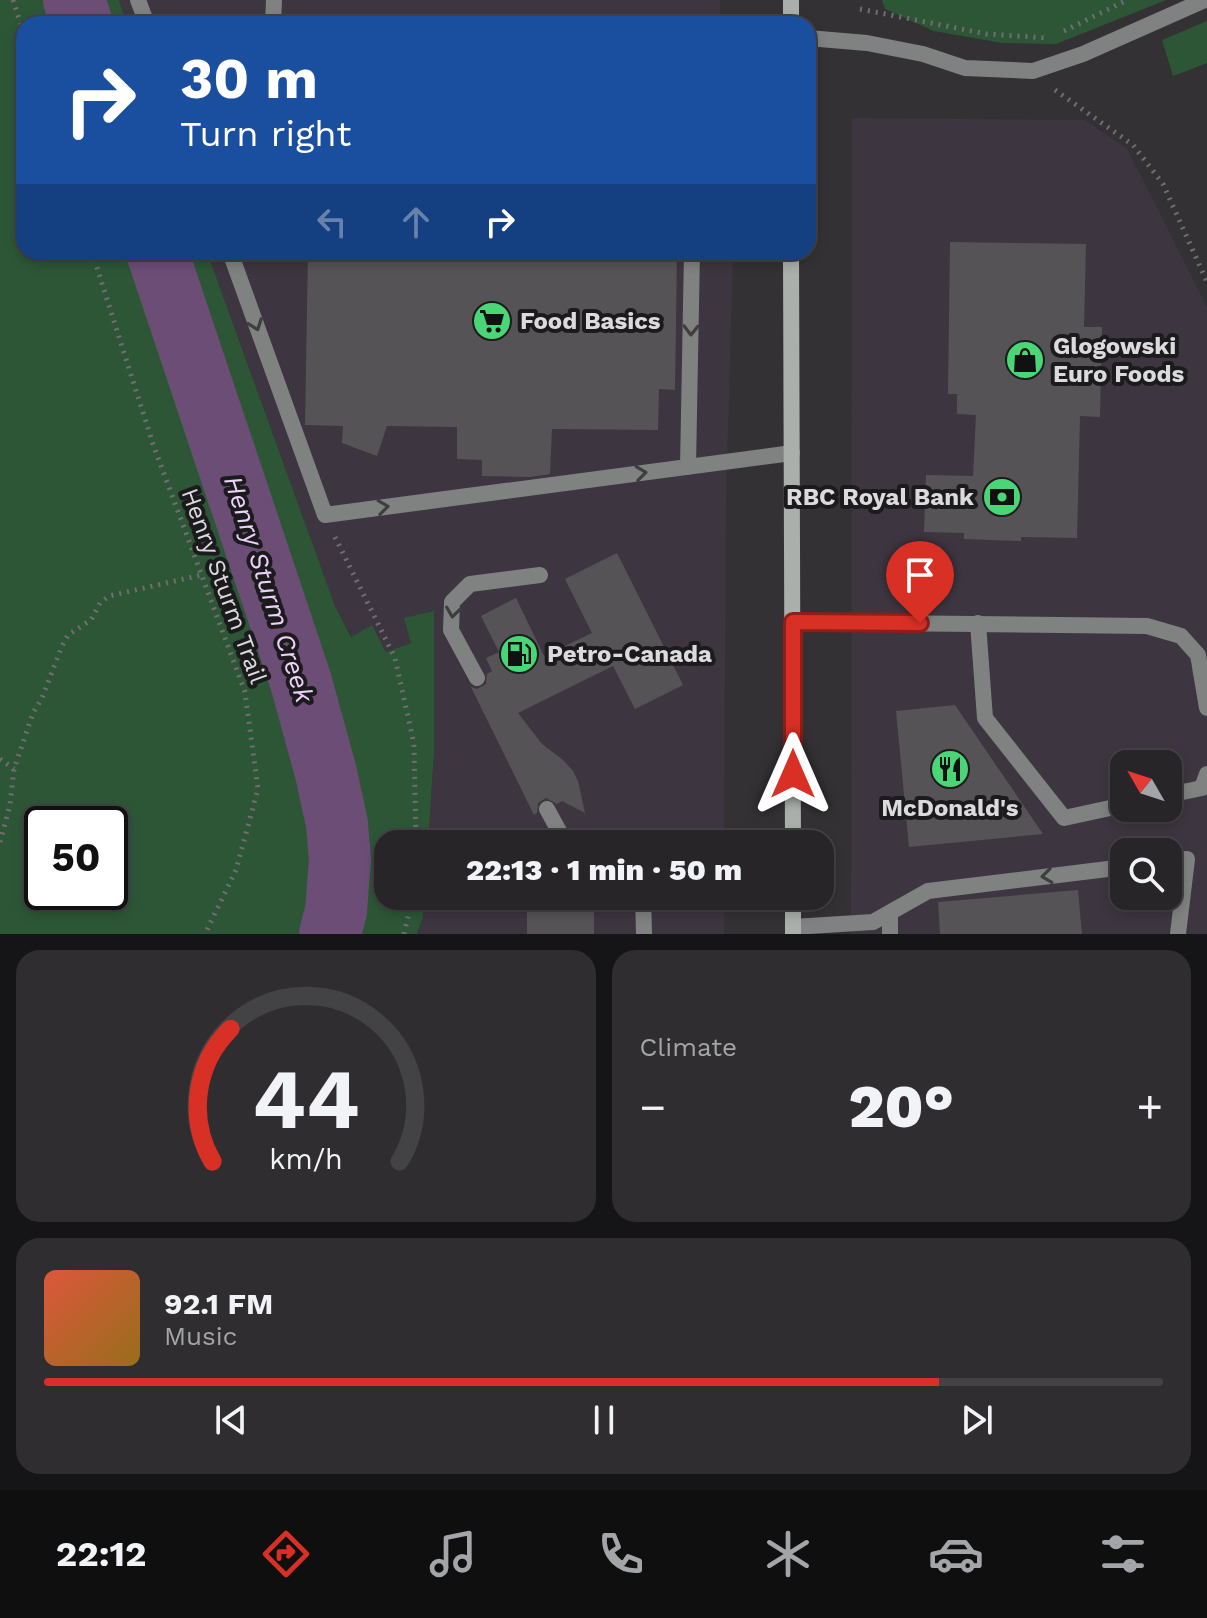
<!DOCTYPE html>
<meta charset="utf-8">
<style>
body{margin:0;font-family:"Work Sans",sans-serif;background:#2f2d30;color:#f1f3f6;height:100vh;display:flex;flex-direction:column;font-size:30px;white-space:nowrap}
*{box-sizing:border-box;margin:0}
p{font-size:26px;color:#a4a5a8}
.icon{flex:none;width:44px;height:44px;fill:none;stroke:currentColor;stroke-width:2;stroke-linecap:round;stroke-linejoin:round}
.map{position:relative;height:934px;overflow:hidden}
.drawer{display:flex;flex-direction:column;gap:16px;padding:16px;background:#151416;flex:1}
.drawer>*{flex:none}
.hud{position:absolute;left:16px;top:16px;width:800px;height:244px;border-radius:24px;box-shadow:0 4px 12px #0003,0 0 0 2px #434245;background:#1a4fa0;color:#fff;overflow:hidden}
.needle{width:52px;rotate:309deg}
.controls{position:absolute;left:1110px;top:750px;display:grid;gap:16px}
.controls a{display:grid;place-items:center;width:72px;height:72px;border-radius:16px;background:#272528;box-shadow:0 4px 12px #0003,0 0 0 2px #434245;font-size:40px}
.speed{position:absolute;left:24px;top:806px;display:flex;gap:16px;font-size:40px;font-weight:700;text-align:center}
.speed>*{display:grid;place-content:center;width:104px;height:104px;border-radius:50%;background:#272528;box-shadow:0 4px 12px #0003,0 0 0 2px #434245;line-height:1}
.speed .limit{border:4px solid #111;border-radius:12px;background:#fff;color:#111}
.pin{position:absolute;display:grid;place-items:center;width:68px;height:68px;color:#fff;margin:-82px -34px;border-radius:50% 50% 50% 0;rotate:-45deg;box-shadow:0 0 8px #0007}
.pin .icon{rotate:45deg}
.me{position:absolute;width:88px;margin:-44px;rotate:0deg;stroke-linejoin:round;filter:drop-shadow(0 0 6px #0008)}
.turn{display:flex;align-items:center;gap:28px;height:168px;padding:0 32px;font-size:36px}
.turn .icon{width:104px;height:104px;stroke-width:2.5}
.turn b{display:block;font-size:56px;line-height:68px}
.lanes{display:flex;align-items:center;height:76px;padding:0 32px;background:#0003;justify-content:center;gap:40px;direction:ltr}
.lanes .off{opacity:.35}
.big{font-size:60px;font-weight:800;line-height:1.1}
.drawer .tile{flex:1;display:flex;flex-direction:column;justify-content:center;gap:12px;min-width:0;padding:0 28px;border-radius:24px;background:#2f2d30}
.drawer .dial{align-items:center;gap:0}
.dial svg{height:208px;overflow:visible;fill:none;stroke:#434245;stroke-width:7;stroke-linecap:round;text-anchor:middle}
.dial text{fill:#f1f3f6;stroke:none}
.song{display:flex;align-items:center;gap:24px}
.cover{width:96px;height:96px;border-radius:12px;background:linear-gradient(135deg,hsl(10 70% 55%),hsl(40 70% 35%))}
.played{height:8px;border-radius:4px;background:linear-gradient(90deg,#d93025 80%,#434245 80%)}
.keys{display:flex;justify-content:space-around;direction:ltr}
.heat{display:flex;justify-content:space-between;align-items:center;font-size:44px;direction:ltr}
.drawer .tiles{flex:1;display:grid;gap:16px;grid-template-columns:1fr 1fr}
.tile:last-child{grid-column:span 2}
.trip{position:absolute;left:374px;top:830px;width:460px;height:80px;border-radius:24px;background:#272528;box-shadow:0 4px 12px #0003,0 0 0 2px #434245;font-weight:800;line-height:80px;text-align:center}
.dock{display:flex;height:128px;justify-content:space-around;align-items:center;background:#100f10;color:#a4a5a8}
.dock .icon{width:56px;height:56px}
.dock .active{color:#d93025}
.dock b{font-size:36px;color:#f1f3f6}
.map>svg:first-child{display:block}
.built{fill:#3d353f;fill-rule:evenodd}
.green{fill:#2d5637;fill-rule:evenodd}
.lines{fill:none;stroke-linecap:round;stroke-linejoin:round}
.river{stroke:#6c4d76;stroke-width:62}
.building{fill:#565357}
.path{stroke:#706e71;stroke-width:5;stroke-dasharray:2 6;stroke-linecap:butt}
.service{stroke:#7f8280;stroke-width:16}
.secondary{stroke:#abafab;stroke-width:16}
.oneway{stroke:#3e3e3f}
.route-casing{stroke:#8d1f18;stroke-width:20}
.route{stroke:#d93025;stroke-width:14}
.labels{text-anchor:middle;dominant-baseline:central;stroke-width:8;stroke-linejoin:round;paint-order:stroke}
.poi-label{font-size:24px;font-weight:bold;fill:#dcdadc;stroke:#1b1a1c;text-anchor:start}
.street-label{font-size:24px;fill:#dcdadc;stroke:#1b1a1c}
.water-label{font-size:26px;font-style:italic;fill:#eed1f9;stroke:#1b1a1c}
</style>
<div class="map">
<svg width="1207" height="934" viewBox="0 0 1207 934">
<rect width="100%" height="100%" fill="#343135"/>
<path class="built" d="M119 0H720V24H127Z
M852 118 1085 120 1127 149 1207 307V934H851ZM1124 764H1168V808H1124ZM1124 852H1168V896H1124Z
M207 252H733L726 503 724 844H428L434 753 411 643 386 652 372 625 352 637 335 606Z
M424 896H724V934H417L423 916Z"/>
<path class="green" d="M0 0H119L127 24H24V252H207L335 606 351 637 372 625 386 652 411 643 404 618 434 611V753L428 844H388V896H424L423 917 417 934H0ZM42 824H110V892H42Z
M882 0H1166L1056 44 1002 43 934 31 885 9Z
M1207 21V63L1173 76 1162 40Z"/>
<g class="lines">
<path class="river" d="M74 0 82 24
M157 252 301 682 326 773 337 824 340 860 336 911 330 934"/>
</g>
<path class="building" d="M950 242 1086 244 1084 327H1102L1100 417 1080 416 1077 538 1021 537V541L964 539V533L924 532 926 475 973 476 976 415 957 414V394H948Z
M308 252H677L675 390 659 389 658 430 552 429 550 474 530 477 482 476V460L457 459V427L387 426 377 456 342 443 343 426 305 425Z
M617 553 683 685 635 709 613 666 518 713 542 744 563 760 573 771 578 781 585 813 562 801 557 804 546 798 538 803 537 813 534 815 471 687 477 689 486 684 487 674 492 671 486 658 499 652 481 616 516 598 544 656 592 633 565 579Z
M955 705 1043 834 909 847 896 711Z
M1078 890 1082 934H940L938 902Z
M527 896H594V934H527Z"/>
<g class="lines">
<path class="path" d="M13 0 24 34
M860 9 987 34 1047 38
M1064 31 1127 0
M1055 90 1133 145 1163 184 1207 282
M92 252 153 444 245 692 258 789 236 870 205 934
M335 537 395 658 414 744 416 844
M0 759 14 769
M0 842 10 805 14 769 33 713 42 698 62 646 68 635 91 620 100 603 109 596 201 575
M404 934 413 896"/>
<path class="service" d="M138 0 147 24
M273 24 274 0
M808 38 867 43 923 54 965 68 1033 71 1083 54 1205 0
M230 252 325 515 792 453
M688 467 692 252
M793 622 1147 626 1181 636 1198 655 1207 708
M978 623 985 718 1064 818 1124 805
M477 678 451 630 452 602 470 584 540 575
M1168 795 1202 788 1207 774
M547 809 566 844
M1168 861 1187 859 1178 934
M643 896 644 934
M793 927 873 922 928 891 1124 867
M890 934V913"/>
<path class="secondary" d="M791 24V0
M791 252 793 844
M793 896V934"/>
</g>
<defs><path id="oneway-chevron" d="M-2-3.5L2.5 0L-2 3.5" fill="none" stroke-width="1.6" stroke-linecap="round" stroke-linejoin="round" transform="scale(2)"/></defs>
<g class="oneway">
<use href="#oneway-chevron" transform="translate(256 325) rotate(70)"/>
<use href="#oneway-chevron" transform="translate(691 330) rotate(91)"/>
<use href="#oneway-chevron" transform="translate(641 473) rotate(-7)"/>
<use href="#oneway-chevron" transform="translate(383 507) rotate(-7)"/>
<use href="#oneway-chevron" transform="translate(453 612) rotate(98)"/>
<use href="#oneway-chevron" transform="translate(1047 876) rotate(173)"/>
</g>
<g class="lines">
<defs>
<path id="route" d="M793 774V622L920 623"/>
</defs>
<use href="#route" class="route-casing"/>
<use href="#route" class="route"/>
</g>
<defs>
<symbol id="supermarket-disc" viewBox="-11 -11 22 22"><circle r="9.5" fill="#4ad677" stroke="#1b1a1c"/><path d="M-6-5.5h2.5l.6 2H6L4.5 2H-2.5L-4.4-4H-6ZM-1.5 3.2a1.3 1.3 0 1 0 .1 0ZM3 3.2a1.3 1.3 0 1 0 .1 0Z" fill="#111"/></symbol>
<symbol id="shop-disc" viewBox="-11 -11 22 22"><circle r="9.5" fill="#4ad677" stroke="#1b1a1c"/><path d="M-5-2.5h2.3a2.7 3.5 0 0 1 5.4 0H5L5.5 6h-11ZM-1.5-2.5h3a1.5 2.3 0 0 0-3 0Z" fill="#111"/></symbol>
<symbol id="bank-disc" viewBox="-11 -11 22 22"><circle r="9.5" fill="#4ad677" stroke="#1b1a1c"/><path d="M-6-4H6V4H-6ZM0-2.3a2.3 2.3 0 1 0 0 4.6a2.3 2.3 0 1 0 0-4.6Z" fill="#111"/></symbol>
<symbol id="fuel-disc" viewBox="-11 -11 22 22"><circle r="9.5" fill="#4ad677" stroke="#1b1a1c"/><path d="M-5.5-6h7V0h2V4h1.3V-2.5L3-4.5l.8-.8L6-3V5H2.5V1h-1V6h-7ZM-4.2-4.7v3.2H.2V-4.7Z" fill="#111"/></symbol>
<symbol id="restaurant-disc" viewBox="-11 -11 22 22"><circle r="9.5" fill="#4ad677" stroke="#1b1a1c"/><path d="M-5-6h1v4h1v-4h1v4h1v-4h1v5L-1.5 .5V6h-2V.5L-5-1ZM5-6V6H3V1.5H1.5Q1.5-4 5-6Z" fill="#111"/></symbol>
</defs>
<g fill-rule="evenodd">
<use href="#supermarket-disc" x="470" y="299" width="44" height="44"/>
<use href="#shop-disc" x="1003" y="338" width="44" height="44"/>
<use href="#bank-disc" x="980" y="475" width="44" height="44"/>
<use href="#fuel-disc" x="497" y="632" width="44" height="44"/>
<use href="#restaurant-disc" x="928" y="747" width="44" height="44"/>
</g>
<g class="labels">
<g class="poi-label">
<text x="520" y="321">Food Basics</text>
<text x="1053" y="346">Glogowski<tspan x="1053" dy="28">Euro Foods</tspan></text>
<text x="974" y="497" text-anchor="end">RBC Royal Bank</text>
<text x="547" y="654">Petro-Canada</text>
<text x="950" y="808" text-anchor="middle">McDonald's</text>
</g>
<g class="street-label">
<text transform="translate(224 586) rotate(70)">Henry Sturm Trail</text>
</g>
<g class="water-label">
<text transform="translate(269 589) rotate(72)">Henry Sturm Creek</text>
</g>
</g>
</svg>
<div class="controls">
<a><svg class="needle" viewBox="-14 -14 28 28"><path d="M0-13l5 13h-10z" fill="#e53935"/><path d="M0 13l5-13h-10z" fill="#a4a5a8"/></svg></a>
<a><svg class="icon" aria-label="search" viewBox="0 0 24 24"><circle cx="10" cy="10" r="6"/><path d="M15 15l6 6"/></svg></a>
</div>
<div class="speed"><div class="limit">50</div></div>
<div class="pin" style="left:920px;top:623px;background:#d93025"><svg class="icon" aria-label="arrive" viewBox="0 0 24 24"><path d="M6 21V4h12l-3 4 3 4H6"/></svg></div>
<svg class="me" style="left:793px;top:774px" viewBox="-20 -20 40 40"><path d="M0-17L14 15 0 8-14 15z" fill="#d93025" stroke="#fff" stroke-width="4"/></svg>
<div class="trip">22:13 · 1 min · 50 m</div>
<div class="hud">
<div class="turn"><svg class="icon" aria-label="right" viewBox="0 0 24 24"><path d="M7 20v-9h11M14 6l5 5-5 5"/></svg><div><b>30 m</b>Turn right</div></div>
<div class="lanes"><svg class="icon off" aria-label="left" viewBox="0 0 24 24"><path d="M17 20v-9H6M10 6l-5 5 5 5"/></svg><svg class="icon off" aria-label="ahead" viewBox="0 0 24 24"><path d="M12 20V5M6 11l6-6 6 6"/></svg><svg class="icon" aria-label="right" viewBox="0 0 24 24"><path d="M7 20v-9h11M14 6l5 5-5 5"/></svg></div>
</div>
</div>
<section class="drawer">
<div class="tiles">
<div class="tile dial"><svg viewBox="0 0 100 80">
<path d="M14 69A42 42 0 1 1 86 69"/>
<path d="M14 69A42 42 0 0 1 21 18" stroke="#d93025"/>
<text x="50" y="56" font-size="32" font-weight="700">44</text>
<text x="50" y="72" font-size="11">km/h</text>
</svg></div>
<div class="tile"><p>Climate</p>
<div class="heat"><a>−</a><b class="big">20°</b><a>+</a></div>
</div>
<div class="tile">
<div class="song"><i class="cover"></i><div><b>92.1 FM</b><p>Music</p></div></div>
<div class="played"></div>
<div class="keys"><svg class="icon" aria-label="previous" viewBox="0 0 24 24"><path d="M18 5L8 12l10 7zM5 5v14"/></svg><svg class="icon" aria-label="pause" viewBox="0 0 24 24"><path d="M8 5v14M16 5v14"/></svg><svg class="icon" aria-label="next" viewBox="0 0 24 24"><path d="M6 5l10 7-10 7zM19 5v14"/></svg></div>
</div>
</div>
</section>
<nav class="dock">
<b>22:12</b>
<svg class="icon active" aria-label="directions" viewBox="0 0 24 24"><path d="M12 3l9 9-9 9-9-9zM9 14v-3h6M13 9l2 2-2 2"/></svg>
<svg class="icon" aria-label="music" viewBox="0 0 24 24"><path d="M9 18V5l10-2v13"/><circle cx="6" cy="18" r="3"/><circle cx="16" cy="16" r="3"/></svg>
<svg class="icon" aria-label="phone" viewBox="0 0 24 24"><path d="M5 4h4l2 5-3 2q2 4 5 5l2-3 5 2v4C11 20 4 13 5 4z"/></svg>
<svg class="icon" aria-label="climate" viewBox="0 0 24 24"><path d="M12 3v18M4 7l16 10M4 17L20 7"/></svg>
<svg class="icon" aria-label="car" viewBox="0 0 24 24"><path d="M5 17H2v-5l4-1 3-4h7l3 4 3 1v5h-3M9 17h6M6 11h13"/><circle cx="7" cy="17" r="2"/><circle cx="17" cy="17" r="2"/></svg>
<svg class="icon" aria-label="filters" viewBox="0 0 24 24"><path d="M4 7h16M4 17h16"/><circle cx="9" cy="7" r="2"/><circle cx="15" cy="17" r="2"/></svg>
</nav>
